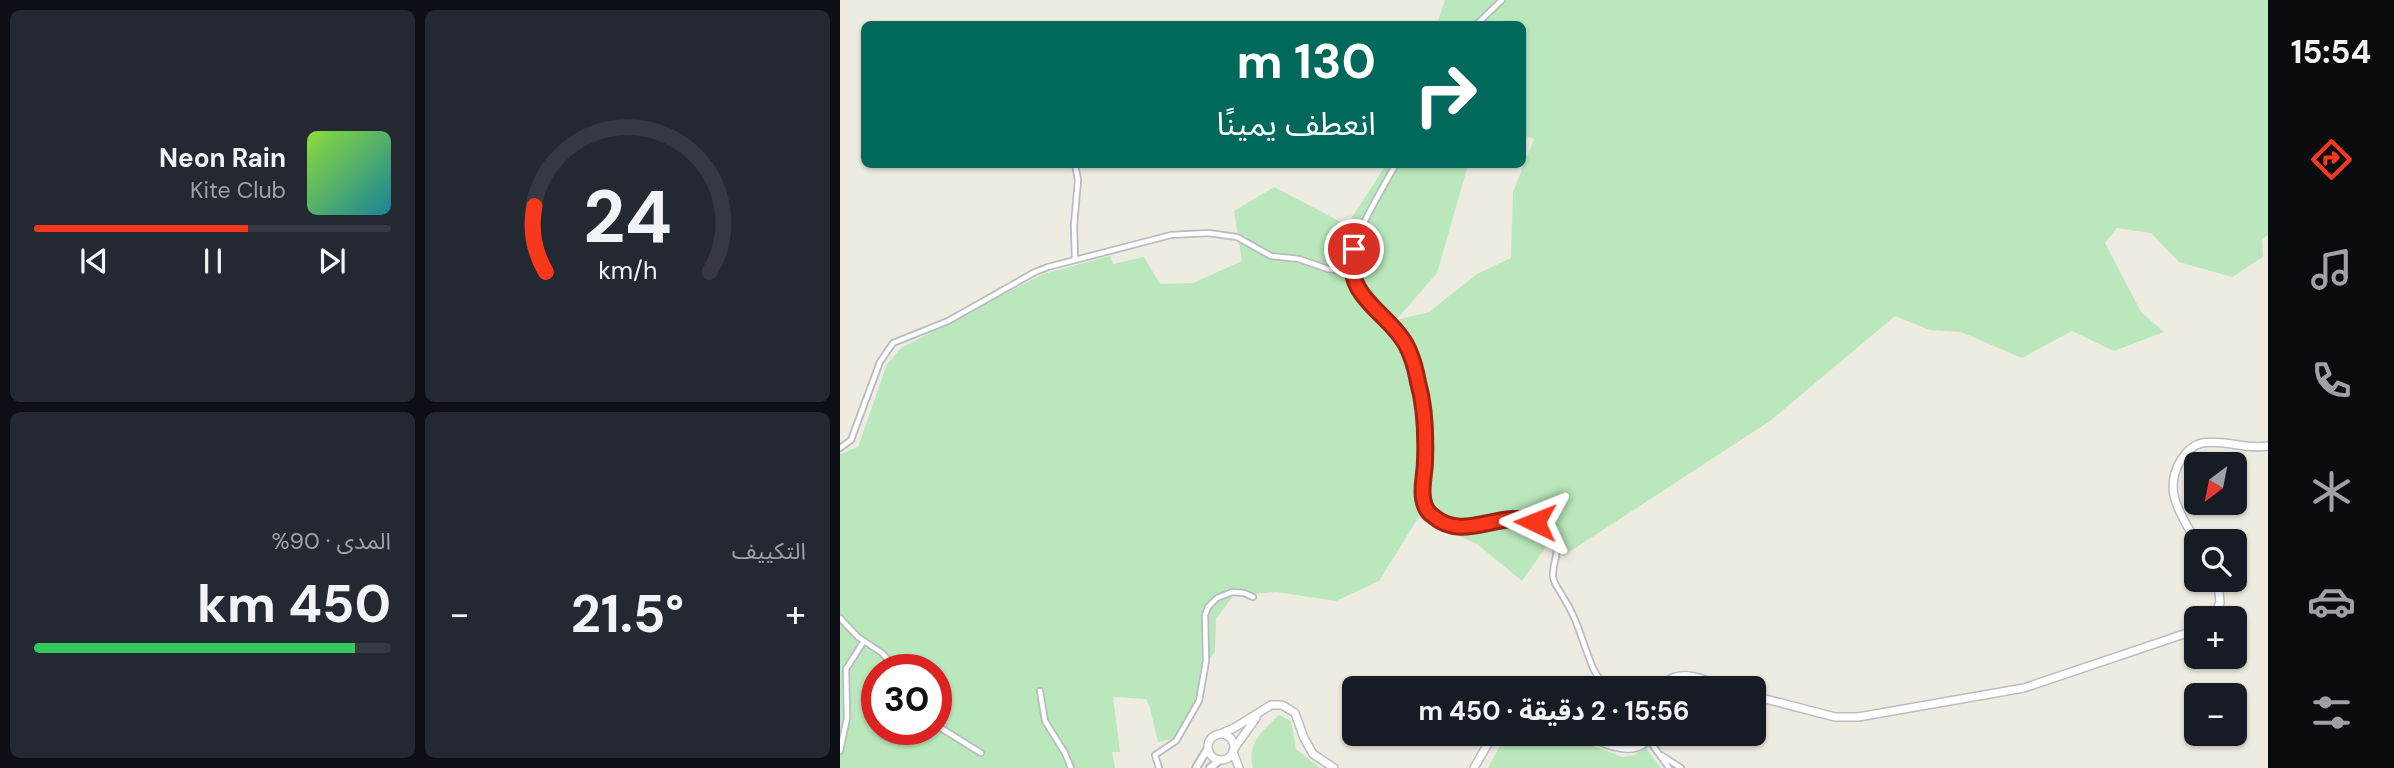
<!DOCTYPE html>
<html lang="ar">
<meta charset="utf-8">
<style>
body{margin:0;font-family:"DM Sans","Noto Sans Arabic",sans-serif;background:#242831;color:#f1f3f6;direction:rtl;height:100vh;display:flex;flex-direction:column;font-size:26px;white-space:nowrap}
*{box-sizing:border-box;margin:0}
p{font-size:23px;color:#9ea1a6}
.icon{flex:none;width:38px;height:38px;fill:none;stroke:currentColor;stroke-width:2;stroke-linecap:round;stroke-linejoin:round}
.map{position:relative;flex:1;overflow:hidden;direction:ltr}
.sheet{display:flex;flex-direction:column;gap:10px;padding:10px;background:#0d0f14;width:840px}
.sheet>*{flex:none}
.banner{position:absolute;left:21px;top:21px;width:665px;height:147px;border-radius:10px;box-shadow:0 2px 5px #0004;direction:rtl;background:#00695c;color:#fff;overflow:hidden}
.needle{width:46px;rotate:212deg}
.controls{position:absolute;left:1344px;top:452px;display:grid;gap:14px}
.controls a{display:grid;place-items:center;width:63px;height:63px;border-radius:10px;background:#171b24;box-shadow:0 2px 5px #0004;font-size:35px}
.speed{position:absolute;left:21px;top:654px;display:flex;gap:14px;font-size:35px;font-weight:700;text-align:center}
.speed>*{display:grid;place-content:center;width:91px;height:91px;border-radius:50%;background:#171b24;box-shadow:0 2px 5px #0004;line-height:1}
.speed .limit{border:10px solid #d22;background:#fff;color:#111}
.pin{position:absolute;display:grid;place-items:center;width:60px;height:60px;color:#fff;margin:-30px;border:4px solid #fff;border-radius:50%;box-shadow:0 2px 7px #0007}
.me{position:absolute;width:77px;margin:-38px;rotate:272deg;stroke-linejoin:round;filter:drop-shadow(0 0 5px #0008)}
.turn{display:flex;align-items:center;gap:24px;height:147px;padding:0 35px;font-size:32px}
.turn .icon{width:91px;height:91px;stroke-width:2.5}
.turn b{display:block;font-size:49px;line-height:60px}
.big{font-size:52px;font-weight:700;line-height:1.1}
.sheet .card{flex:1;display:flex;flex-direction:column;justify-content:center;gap:10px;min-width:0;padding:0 24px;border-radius:10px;background:#242831}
.sheet .dial{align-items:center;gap:0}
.dial svg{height:182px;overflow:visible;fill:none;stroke:#363941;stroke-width:7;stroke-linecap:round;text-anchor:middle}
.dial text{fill:#f1f3f6;stroke:none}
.song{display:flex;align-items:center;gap:21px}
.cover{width:84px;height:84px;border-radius:10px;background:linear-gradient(135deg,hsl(90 70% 55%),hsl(190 70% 35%))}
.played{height:7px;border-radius:4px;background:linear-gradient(90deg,#f9371b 60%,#363941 60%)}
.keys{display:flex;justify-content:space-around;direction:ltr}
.heat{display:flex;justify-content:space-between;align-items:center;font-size:38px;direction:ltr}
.charge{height:10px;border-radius:5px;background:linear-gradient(90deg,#34c759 90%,#363941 0)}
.sheet .tiles{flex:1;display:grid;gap:10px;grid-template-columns:repeat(2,1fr)}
.trip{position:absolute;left:502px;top:676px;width:424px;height:70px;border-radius:10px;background:#171b24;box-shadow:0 2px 5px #0004;font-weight:700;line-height:70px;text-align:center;direction:rtl}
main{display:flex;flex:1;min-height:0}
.tab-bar{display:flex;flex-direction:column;width:126px;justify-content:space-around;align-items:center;background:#090b0e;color:#9ea1a6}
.tab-bar .icon{width:49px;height:49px}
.tab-bar .active{color:#f9371b}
.tab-bar b{font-size:32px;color:#f1f3f6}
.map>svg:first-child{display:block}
.green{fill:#bae8bc;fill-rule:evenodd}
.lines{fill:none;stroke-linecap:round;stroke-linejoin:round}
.minor-casing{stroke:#b8bbc1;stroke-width:8}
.tertiary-casing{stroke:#b8bbc1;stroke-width:10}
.secondary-casing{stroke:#b9bdc4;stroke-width:10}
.minor{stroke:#fff;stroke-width:4.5}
.tertiary{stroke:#fff;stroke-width:6}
.secondary{stroke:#fff;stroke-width:7}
.route-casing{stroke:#a22412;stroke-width:18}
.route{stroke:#f9371b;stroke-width:12}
</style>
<main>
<nav class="tab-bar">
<b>15:54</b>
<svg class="icon active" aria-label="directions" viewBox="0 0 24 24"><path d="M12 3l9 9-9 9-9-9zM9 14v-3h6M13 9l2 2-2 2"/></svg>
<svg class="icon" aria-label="music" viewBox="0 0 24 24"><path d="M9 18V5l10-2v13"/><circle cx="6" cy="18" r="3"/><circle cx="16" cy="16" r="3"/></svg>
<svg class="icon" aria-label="phone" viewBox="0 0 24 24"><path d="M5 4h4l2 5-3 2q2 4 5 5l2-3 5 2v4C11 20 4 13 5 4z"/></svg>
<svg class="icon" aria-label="climate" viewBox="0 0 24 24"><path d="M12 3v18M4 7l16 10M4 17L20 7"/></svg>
<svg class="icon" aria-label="car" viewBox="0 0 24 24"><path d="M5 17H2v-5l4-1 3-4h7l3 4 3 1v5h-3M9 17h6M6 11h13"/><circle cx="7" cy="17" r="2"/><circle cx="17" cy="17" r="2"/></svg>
<svg class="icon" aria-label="filters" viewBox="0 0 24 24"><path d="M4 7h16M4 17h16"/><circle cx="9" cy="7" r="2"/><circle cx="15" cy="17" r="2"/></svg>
</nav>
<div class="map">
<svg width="1428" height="768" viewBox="0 0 1428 768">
<rect width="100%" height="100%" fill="#eeebe0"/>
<path class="green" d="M605 0H1428V235L1422 239 1423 257 1392 277 1339 262 1311 233 1277 228 1265 243 1301 312 1324 332 1274 351 1232 331 1182 358 1121 332 1090 330 1055 316 930 421 723 556 715 534 682 581 637 544 578 518 539 581 496 601 436 592 393 596 376 619 375 652 360 669 358 702 333 739 318 742 310 708 306 699 273 697 280 752H272L275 768H0V454L18 447 47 364 61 348 203 274 270 256 273 264 304 257 320 284 353 283 402 261 394 211 434 187 507 225 546 165H628L597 273 556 320 589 312 637 274 671 258 673 192 694 139 683 135 682 24H597ZM37 670H96V730H37Z
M439 715 451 721 456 749 480 768H413C406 744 423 730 439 715Z
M667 733H730L745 743 783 757 794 755 806 748 821 768H648Z"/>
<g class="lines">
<defs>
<path id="minor" d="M637 24 662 0
M235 164 238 180 234 225 235 260
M556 164C543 188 510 240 511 266 513 298 546 315 562 338 571 351 575 368 579 383 585 408 586 436 585 462 585 474 581 487 583 499 584 506 588 512 593 517 631 546 682 494 712 535 723 549 712 561 713 576 713 583 719 589 722 595 738 619 742 642 753 668 756 675 763 683 770 688
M0 448 11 440 40 362 53 343 108 321 195 272 208 267 331 235 368 233 397 237 431 256 459 259 488 269 512 272
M0 618 18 637 42 653 57 670
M200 691 205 721 225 753 231 768
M96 725 141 753
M806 733 809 740 829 768
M0 751 7 718 6 669 24 641
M821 755 841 768
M319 768 315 755 336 741 359 701 366 661 365 615 368 607 377 598 392 592 404 593 413 597"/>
<path id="tertiary" d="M356 768 368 748
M370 768 380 760"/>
<path id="secondary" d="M1356 541C1341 515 1322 490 1341 460 1346 452 1353 445 1362 443 1384 439 1406 450 1428 446
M1372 618 1380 603 1378 579
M820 688C838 665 864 680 886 688
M914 696 995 717H1018L1184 688 1356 630
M746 733C764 745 799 760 812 733
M380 734 394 728 431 705H442L455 713 464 738 473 754 494 768
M368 747a13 13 0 1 1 26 0a13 13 0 1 1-26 0Z
M393 750 416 718
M393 752 399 768
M634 768 654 733"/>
</defs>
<use href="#minor" class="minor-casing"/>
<use href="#tertiary" class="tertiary-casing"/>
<use href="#secondary" class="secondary-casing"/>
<use href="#minor" class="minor"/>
<use href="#tertiary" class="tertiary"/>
<use href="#secondary" class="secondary"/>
</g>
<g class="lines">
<defs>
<path id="route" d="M514 249C503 293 540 308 561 337 571 350 575 366 578 382 585 407 586 435 585 461 585 473 581 486 583 498 584 505 587 512 593 516 624 543 660 509 695 522"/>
</defs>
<use href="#route" class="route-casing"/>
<use href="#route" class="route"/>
</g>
</svg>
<div class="controls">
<a><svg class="needle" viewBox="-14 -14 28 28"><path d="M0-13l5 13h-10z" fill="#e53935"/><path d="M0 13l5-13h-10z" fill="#9ea1a6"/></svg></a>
<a><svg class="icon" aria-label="search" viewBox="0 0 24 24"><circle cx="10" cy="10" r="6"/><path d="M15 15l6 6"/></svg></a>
<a>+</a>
<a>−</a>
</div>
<div class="speed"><div class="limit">30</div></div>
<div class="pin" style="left:514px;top:249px;background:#d93025"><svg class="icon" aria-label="arrive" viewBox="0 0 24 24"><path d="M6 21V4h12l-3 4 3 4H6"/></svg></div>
<svg class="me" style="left:695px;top:522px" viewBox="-20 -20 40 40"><path d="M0-17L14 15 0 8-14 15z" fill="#f9371b" stroke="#fff" stroke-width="4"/></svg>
<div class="trip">15:56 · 2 دقيقة · 450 m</div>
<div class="banner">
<div class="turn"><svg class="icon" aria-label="right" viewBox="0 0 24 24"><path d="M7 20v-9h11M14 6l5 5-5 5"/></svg><div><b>130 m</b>انعطف يمينًا</div></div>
</div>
</div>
<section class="sheet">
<div class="tiles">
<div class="card dial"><svg viewBox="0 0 100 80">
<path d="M14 69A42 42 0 1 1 86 69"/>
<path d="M14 69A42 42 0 0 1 9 40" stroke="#f9371b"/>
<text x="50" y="56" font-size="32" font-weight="700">24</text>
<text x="50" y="72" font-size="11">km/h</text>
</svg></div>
<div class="card">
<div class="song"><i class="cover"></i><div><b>Neon Rain</b><p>Kite Club</p></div></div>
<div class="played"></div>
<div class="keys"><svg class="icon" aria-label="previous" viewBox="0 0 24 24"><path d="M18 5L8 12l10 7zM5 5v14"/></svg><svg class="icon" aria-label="pause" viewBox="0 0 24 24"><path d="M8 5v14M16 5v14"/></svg><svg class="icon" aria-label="next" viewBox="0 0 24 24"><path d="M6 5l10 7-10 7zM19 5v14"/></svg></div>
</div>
<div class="card"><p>التكييف</p>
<div class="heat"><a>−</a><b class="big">21.5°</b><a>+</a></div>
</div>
<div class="card"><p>المدى · 90%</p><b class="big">450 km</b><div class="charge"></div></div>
</div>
</section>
</main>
